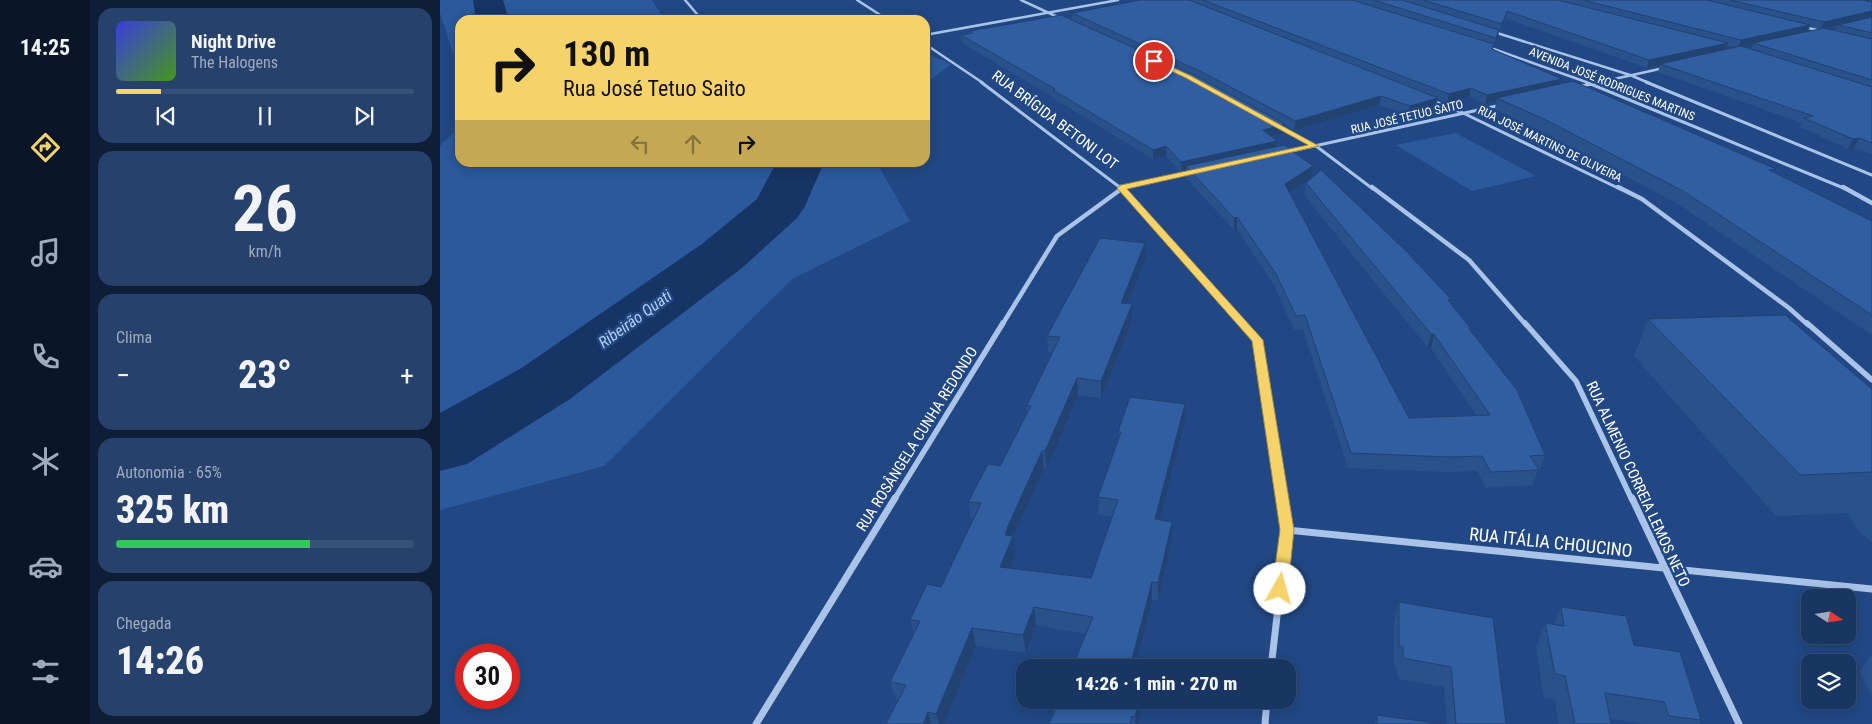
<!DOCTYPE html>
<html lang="pt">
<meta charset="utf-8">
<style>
body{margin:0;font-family:"Roboto Condensed",sans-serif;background:#26416c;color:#f1f3f6;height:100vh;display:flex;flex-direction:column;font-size:19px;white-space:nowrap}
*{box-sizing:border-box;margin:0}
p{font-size:16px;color:#9fabbe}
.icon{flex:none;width:28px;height:28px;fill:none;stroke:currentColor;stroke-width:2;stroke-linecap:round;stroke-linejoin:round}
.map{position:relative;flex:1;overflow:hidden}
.drawer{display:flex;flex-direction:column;gap:8px;padding:8px;background:#0e1e36;width:350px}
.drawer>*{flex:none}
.banner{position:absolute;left:15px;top:15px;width:475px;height:152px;border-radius:15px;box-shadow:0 2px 12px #0003,0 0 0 1px #375078;background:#f6d36a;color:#111;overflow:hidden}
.needle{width:32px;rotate:102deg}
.controls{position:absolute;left:1361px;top:589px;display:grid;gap:10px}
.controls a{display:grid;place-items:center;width:55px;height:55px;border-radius:10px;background:#193663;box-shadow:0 2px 12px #0003,0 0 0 1px #375078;font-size:25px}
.speed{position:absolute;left:15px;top:644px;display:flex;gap:10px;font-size:25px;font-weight:700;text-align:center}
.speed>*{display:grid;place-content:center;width:65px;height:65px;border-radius:50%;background:#193663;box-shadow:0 2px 12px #0003,0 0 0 1px #375078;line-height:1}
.speed .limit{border:8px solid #d22;background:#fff;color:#111}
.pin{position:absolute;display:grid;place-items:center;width:42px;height:42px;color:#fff;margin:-21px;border:2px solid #fff;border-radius:50%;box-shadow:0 1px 5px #0007}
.me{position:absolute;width:55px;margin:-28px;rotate:7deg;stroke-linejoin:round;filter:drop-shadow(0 0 4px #0008)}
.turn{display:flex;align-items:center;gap:18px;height:105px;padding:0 25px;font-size:22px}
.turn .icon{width:65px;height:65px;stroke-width:2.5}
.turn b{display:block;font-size:35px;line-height:42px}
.lanes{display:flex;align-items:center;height:48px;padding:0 25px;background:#0003;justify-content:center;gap:25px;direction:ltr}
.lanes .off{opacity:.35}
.big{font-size:38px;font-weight:800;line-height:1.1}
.drawer .tile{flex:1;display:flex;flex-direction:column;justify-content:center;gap:8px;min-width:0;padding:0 18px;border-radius:15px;background:#26416c}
.drawer .dial{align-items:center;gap:0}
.dial b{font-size:65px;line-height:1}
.song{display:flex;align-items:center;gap:15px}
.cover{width:60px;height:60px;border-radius:8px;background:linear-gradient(135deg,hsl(240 70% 55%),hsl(100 70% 35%))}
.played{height:5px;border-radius:2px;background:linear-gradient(90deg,#f6d36a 15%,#375078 15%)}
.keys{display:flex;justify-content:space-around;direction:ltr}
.heat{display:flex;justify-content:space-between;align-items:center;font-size:28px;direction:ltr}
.charge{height:8px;border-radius:4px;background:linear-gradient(90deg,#34c759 65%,#375078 0)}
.trip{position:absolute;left:576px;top:659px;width:280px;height:50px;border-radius:15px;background:#193663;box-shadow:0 2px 12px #0003,0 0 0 1px #375078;font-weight:800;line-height:50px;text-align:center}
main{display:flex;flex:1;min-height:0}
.tab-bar{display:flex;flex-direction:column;width:90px;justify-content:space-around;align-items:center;background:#0a1628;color:#9fabbe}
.tab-bar .icon{width:35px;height:35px}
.tab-bar .on{color:#f6d36a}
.tab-bar b{font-size:22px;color:#f1f3f6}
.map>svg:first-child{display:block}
.green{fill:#2b599c}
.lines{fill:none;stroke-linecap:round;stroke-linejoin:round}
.river{fill:#163464;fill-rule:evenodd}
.minor-far4{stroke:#a9c3e9;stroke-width:2.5}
.minor-far3{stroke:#a9c3e9;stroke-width:3}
.minor-far2{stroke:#a9c3e9;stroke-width:4.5}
.minor-far1{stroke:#a9c3e9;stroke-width:5.5}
.minor{stroke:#a9c3e9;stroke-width:7}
.wall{fill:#29518a;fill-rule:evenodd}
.shaded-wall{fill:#224271}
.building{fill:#305ea1;stroke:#224271}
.route{fill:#f6d36a;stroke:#a08945}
.labels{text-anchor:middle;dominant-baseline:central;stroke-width:5;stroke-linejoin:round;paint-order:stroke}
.far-street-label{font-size:12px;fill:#fff;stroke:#214884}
.street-label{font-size:15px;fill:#fff;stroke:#214884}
.water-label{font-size:16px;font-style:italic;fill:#b5cef0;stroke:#214884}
.near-street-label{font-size:18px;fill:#fff;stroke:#214884}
</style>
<main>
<nav class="tab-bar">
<b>14:25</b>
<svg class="icon on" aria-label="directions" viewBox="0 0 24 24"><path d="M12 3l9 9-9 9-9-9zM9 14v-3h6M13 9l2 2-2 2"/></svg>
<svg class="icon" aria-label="music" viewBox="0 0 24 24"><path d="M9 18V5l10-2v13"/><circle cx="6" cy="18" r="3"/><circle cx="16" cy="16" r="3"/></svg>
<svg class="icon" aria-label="phone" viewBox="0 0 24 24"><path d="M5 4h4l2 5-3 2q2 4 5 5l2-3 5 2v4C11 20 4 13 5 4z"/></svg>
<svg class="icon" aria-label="climate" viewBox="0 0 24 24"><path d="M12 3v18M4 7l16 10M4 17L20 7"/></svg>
<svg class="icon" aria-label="car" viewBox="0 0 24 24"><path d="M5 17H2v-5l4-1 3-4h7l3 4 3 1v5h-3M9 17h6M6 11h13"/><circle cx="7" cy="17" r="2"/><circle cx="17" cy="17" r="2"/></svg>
<svg class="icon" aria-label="filters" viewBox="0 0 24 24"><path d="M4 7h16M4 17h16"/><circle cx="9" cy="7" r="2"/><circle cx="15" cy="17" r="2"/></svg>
</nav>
<section class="drawer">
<div class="tile">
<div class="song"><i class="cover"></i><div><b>Night Drive</b><p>The Halogens</p></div></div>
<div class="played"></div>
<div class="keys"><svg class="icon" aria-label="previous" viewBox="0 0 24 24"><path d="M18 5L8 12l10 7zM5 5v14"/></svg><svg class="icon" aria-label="pause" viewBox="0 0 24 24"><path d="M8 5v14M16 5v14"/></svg><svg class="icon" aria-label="next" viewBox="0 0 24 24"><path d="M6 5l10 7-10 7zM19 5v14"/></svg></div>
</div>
<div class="tile dial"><b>26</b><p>km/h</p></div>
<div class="tile"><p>Clima</p>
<div class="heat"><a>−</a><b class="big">23°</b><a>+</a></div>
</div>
<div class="tile"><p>Autonomia · 65%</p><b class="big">325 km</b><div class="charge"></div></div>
<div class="tile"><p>Chegada</p><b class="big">14:26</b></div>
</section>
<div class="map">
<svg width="1432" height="724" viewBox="0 0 1432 724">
<rect width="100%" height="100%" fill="#214884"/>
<path class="green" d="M0 0H212L225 20H20V75L0 13Z
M485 53 511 64 485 84Z
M20 121V162L437 163 470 221 352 279 164 466 0 510V146L20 126Z
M1016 133 1096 176 1032 191 956 145Z"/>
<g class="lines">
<path class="river" d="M33 0H63L69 20H36Z
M331 162H379L382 167 364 208 356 219 302 268 130 399 27 464 0 471V413L80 369 262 244 317 199 334 167Z"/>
<path class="minor-far4" d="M245 0 262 20
M417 0 448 20
M581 0 622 19
M1364 27 1382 31
M1054 32 1190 75 1209 83
M485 35 678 0
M485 44 543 83
M1048 47 1149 83
M1156 83 1224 68"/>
<path class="minor-far3" d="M541 82 682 189
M1146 82 1406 189
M1206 82 1432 175
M1137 87 1162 82
M993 101 1023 113 1180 189
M840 127 876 146 933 189
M847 152 1061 105
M680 189 751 173"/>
<path class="minor-far2" d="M680 187 804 325
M932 187 1029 260 1086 325
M1178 187 1202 199 1349 308 1368 325
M1403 187 1432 203
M562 325 617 236 684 187"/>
<path class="minor-far1" d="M803 323 818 340 842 500
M1085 323 1136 381 1192 500
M1367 323 1432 380
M454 500 563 323"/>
<path class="minor" d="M1192 498 1299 724
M847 530 1432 589
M831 668 847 530 842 498
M316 724 455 498
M825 724 827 700"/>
</g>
<path class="wall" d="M700 0H1422L1432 2V154L1414 148 1408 149 1360 127 1362 123 1218 72 1220 65 1207 68 1065 18 1060 31H1059L1058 37 1053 49 1120 84 1334 172 1432 221V335L1238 204 1103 132 1055 109 1056 101 1045 104 1029 96 1007 103 997 99 996 106 968 115 939 105 854 130 845 125 844 133 831 137 837 141V147L873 166 871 178 850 192 969 418 1036 415 991 348H988L864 195 866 183 1011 303 1031 329V332L1105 455 1100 470H1098L1093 485 1046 488 1037 471 1003 472 908 468 863 329 854 330 835 287 797 229 794 230 746 178V171L741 172 726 156 713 159 613 98V97L522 43 521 35 530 33V31L632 20V13ZM1398 26 1395 31 1385 28ZM1370 27 1380 29 1367 32ZM1313 44 1311 49 1303 47 1307 46ZM1287 45 1296 47 1285 49Z
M706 258 687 304H692V320L661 398 638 395 607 468H604L573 537 576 554 569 569 651 578 673 517 659 515 658 497 679 439 678 432 745 421 719 520 732 522V539L718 601 712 600 695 664 632 668 646 634 596 625 586 653 536 646 504 724H446L458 700H456L450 682 474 633 470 620 501 587 533 519H531L528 502 560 466 587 412V405L612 352H608L607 336Z
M1208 319 1432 389V542L1421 534 1407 513 1336 516 1194 356Z
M959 602 1066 724H1007L1004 687 958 679 957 668 954 667V623Z
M1121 607 1194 645 1261 720 1259 724H1206L1170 719 1171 724H1119L1115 700 1104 698 1096 647 1105 623 1114 624Z
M1432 655V696L1419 671Z
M619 700H704L698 724H609Z
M937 715 1002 724H935Z"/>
<path class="shaded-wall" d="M1067 11 1065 18 1060 31 1062 24Z
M1432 11V18L1381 29 1384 22Z
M1370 25 1367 32 1313 43V44L1298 48 1301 40Z
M1059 30 1058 37 1054 46 1056 38Z
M1288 43 1285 51 1220 64V65L1207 68 1209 60Z
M1122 79 1119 87 1057 98 1056 101 1045 104 1047 95Z
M1031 88 1029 96 1007 103 1009 94Z
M941 96 939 105 854 130 855 121Z
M998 98 996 106 968 115 970 106Z
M845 124 844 133 822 139 823 130Z
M1419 138 1414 148 1408 149 1413 139Z
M837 141 836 151 746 166V171L741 172V162Z
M726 146V156L713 159V150Z
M873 166 871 178 844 196 845 184Z
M797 217V229L794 230V218Z
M705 243 706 258 681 319V303Z
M692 304V320L661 398V381Z
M991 334H994L991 348H988Z
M637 378 638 395 607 468 605 451Z
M745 404V421L715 537V519Z
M602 451 604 468 573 537 576 554 563 585 560 567 565 535 568 526Z
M732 522V539L718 601V583Z
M712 582V600L695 668 691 663Z
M594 607 596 625 586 653 583 635Z
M532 628 536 646 504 724H499L496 714Z
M699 700H704L698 724H695V717Z
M488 712 491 724H483Z"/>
<path class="building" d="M700 0H749L998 98 970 106 941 96 855 121 762 72 632 13Z
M763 0H912L1054 44 1052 49 1122 79 1047 95 1031 88 1009 94Z
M933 0H962L1059 30 1056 38Z
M983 0H1118L1288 43 1209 60 1067 11 1062 24Z
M1143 0H1267L1370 25 1301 40Z
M1290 0H1422L1432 2V11L1384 22Z
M621 15 754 75 845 124 823 130 837 141 741 162 726 146 713 150 613 90 615 89 521 35 533 33 530 31Z
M1432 17V33L1398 25Z
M1384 28 1432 39V80L1313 43Z
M1301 46 1432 87V143L1419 138 1413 139 1364 118 1373 116 1220 64Z
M1133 81 1336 169 1329 170 1432 221V315L1243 191 1106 120 1057 98Z
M844 145 873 166 845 184 969 418 1050 415 994 334H991L866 183 881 170 967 252 1011 299 1008 300 1031 329H1029L1077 390 1105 455 1090 456 1099 470 1051 472 1042 456 1007 457 911 453 865 315 856 316 836 274 797 217 794 218 746 166Z
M660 238 705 243 681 303 692 304 661 381 637 378 605 451H602L568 526 565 535 573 536 560 567 651 578 678 500 658 497 681 432H678L690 397 745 404 715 519 732 522 718 583 712 582 691 663 707 666V668H632L653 617 594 607 583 635 532 628 496 714 488 712 483 724H446L466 685 450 682 480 621 470 620 487 584 501 587 541 503 528 502 548 464 560 466 591 406 587 405 620 337 607 336Z
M1345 315 1432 389V472L1360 475 1208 319Z
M959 602 1053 618 1066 724H1016L1011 667 963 658V647L959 646Z
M1121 607 1186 616 1194 645 1240 652 1261 720 1229 716 1224 702 1165 693 1171 724H1135L1125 676 1115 674 1105 623 1124 626Z
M619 700H699L695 717 692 716 690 724H609Z
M937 715 1002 724H937Z"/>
<path class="route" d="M714 59 751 76 879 146 687 189 823 340 854 530 848 589 845 593 840 595 835 593 832 589 840 530 812 341 677 188 681 185 868 145 746 78 712 62Z"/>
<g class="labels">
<g class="far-street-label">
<text transform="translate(1172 84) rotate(22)">AVENIDA JOSÉ RODRIGUES MARTINS</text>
<text transform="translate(967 117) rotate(-13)">RUA JOSÉ TETUO SAITO</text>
<text transform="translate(1110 144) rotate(26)">RUA JOSÉ MARTINS DE OLIVEIRA</text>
</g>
<g class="street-label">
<text transform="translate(615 120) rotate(37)">RUA BRÍGIDA BETONI LOT</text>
<text transform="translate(477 439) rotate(-58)">RUA ROSÂNGELA CUNHA REDONDO</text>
<text transform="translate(1198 484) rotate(65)">RUA ALMENIO CORREIA LEMOS NETO</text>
</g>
<g class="water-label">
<text transform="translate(195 319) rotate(-36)">Ribeirão Quati</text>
</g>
<g class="near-street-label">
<text transform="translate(1111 542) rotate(6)">RUA ITÁLIA CHOUCINO</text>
</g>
</g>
</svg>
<div class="controls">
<a><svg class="needle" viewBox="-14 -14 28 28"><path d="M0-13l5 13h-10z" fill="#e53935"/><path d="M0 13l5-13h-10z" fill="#9fabbe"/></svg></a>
<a><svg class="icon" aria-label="layers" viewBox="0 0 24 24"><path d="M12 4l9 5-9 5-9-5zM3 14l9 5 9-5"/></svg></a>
</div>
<div class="speed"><div class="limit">30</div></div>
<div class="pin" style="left:714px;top:61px;background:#d93025"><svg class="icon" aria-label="arrive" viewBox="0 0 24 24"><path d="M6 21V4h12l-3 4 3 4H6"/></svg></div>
<svg class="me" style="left:840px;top:589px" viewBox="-20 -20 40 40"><circle r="19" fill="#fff"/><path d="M0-13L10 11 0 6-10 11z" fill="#f6d36a"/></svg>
<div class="trip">14:26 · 1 min · 270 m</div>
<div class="banner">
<div class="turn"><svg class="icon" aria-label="right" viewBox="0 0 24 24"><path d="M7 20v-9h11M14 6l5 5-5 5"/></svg><div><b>130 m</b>Rua José Tetuo Saito</div></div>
<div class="lanes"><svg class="icon off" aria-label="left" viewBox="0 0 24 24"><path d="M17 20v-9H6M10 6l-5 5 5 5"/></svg><svg class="icon off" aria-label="ahead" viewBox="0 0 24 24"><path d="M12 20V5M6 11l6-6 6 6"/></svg><svg class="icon" aria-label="right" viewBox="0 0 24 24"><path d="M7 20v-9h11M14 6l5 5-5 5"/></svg></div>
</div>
</div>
</main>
